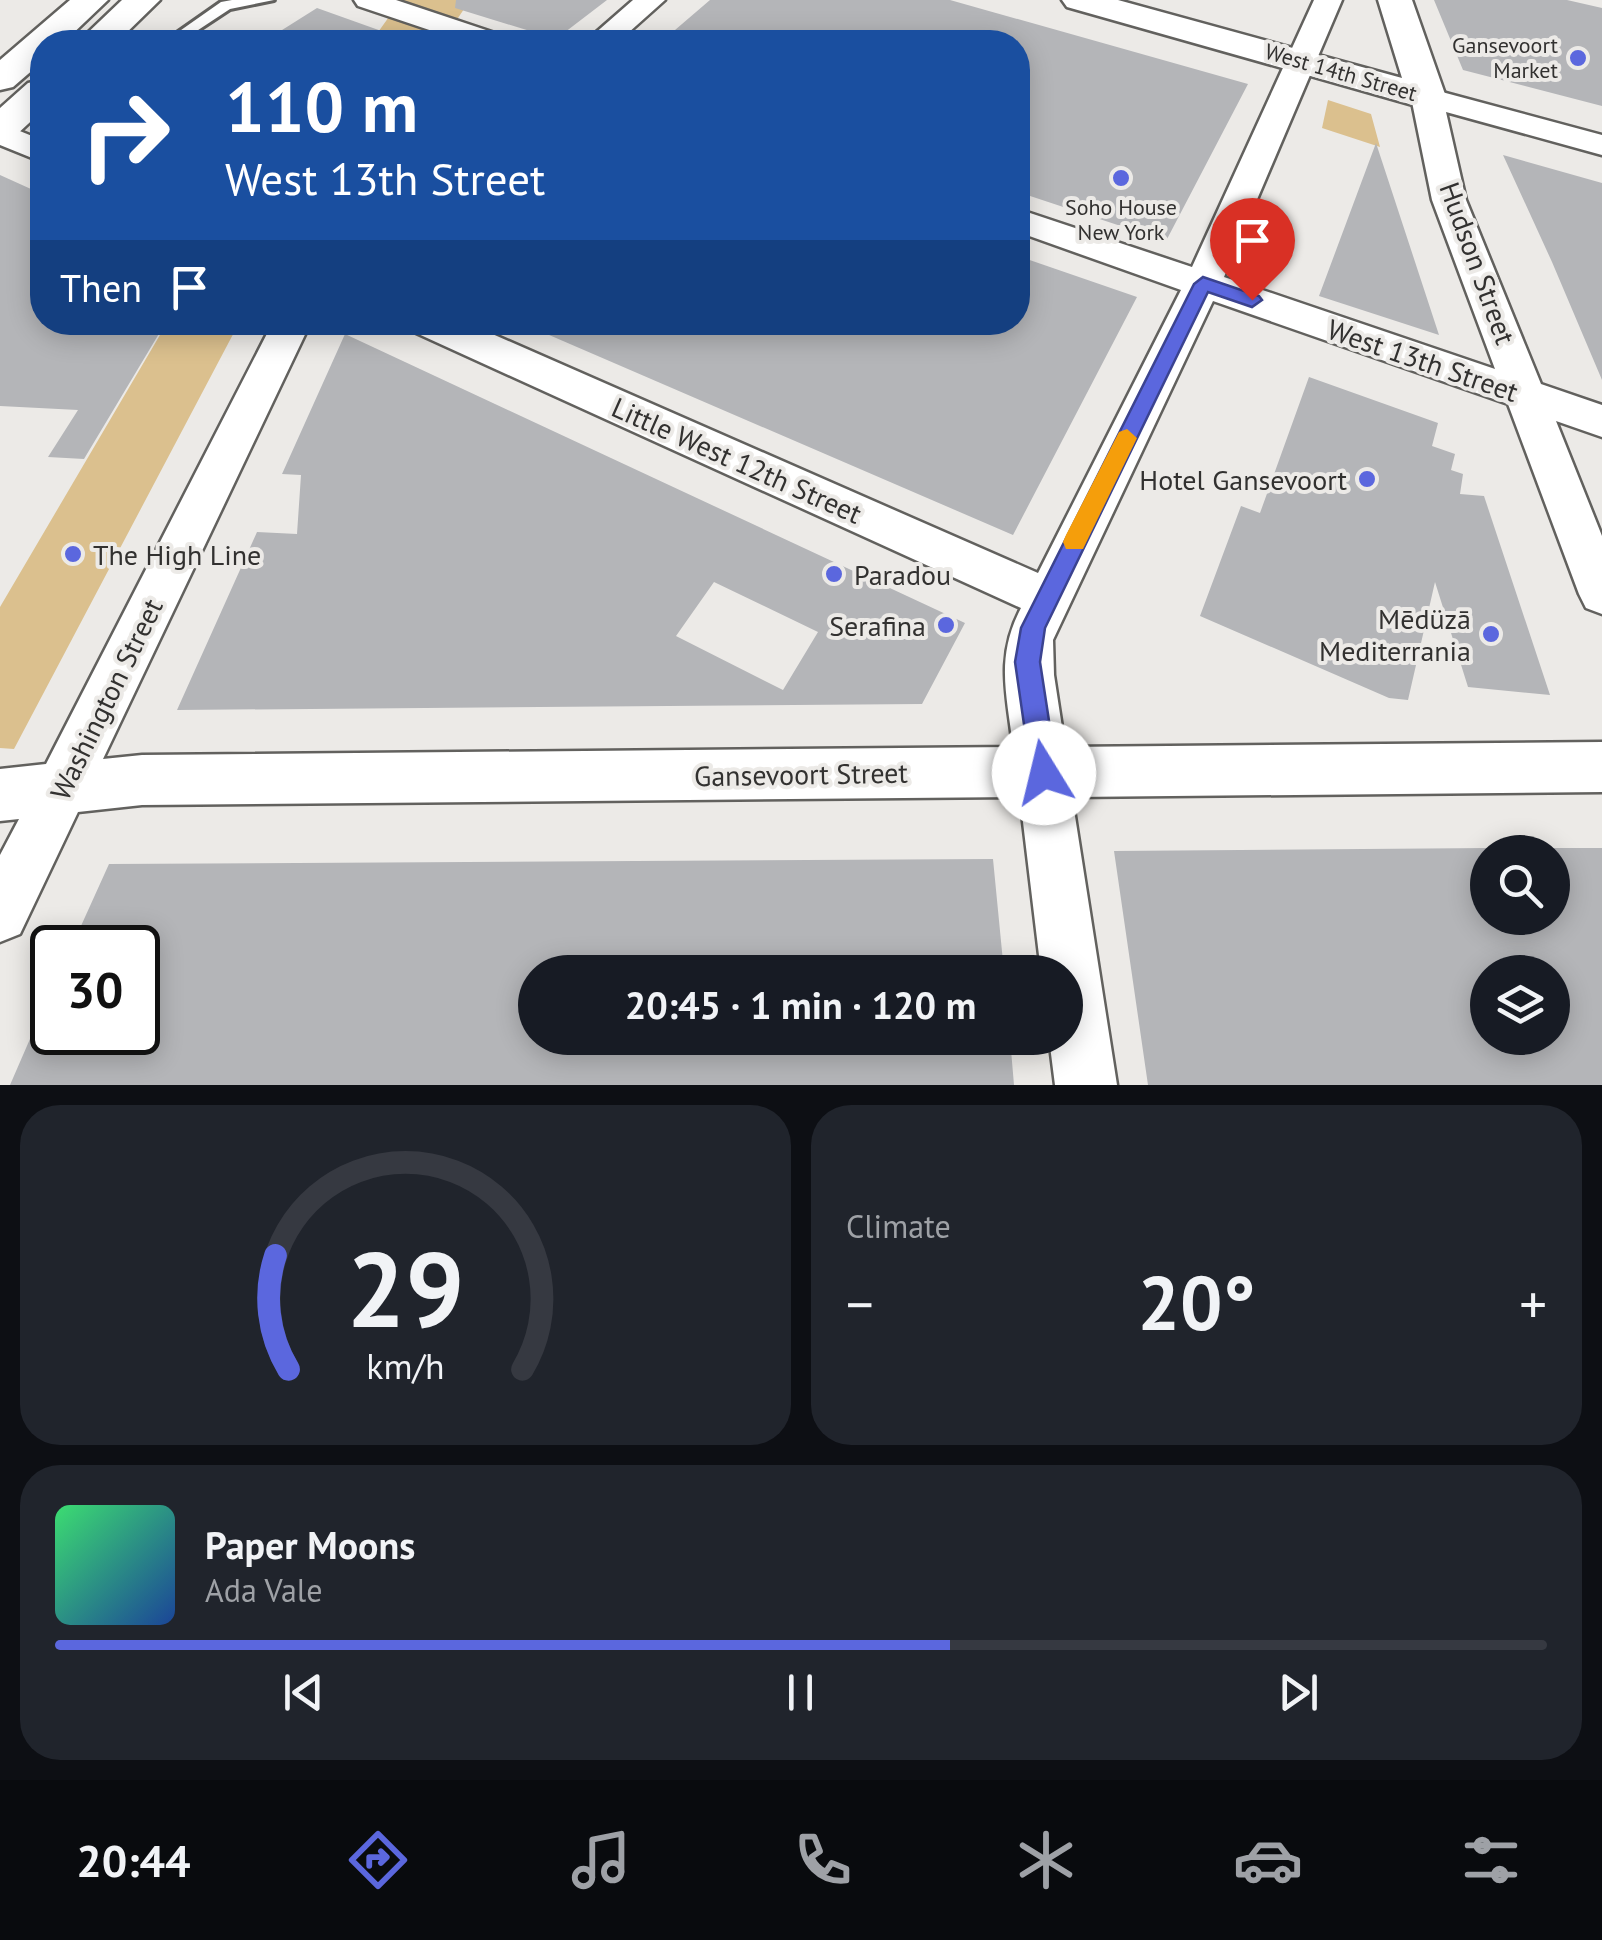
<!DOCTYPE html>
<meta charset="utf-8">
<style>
body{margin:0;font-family:"PT Sans",sans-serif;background:#20242c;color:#f1f3f6;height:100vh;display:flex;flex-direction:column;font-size:38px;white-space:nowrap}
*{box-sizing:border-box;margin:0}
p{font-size:32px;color:#9ea1a6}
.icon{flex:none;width:55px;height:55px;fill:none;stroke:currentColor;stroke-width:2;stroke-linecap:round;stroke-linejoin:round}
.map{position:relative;height:1085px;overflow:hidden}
.sheet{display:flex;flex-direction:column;gap:20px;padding:20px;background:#0d0f14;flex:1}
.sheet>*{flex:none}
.guide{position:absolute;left:30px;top:30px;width:1000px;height:305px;border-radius:40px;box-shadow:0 5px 25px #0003;background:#1a4fa0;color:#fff;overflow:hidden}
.buttons{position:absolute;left:1470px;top:835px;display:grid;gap:20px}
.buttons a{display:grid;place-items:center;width:100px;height:100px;border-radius:50%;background:#171b24;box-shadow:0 5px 25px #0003;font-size:50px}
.speed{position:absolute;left:30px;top:925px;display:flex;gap:20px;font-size:50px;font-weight:700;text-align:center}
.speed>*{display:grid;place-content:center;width:130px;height:130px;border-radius:50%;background:#171b24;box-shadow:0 5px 25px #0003;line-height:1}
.speed .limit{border:5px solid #111;border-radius:15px;background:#fff;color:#111}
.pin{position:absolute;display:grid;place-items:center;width:85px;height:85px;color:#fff;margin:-102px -42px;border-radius:50% 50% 50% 0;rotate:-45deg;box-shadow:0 0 10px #0007}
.pin .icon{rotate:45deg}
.me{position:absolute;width:110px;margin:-55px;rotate:351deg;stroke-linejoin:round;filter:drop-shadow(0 0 8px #0008)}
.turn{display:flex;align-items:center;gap:35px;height:210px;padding:0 30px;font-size:45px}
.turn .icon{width:130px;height:130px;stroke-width:2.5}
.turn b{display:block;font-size:70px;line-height:85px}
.then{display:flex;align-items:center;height:95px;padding:0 30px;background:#0003;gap:20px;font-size:38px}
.big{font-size:75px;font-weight:700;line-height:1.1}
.sheet .card{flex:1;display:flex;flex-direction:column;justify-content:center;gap:15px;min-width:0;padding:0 35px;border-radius:40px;background:#20242c}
.sheet .dial{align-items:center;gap:0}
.dial svg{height:260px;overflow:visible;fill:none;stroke:#363941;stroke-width:7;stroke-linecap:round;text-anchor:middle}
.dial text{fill:#f1f3f6;stroke:none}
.song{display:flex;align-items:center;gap:30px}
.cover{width:120px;height:120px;border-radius:15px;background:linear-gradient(135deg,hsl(140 70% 55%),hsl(220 70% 35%))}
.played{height:10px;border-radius:5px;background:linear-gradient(90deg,#5b67de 60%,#363941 60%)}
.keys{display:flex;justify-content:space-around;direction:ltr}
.heat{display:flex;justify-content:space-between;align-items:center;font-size:55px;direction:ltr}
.sheet .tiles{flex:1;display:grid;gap:20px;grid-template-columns:1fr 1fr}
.card:last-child{grid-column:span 2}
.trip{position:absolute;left:518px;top:955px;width:565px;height:100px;border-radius:50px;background:#171b24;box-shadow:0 5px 25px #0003;font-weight:700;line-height:100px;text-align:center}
.menu{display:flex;height:160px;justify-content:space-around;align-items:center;background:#090b0e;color:#9ea1a6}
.menu .icon{width:70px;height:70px}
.menu .selected{color:#5b67de}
.menu b{font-size:45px;color:#f1f3f6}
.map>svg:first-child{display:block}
.green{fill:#dbc08e}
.building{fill:#b4b5b8;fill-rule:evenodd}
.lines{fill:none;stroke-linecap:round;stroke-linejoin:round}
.lane-casing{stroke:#62615e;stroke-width:6}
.street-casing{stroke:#62615e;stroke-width:5}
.secondary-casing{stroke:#62615e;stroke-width:5}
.highway-casing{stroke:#62615e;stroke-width:5}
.lane{fill:#fff;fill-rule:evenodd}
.street{fill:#fff;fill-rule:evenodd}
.secondary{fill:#fff;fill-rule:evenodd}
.highway{fill:#fff;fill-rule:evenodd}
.route{fill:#5b67de;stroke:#3b4390;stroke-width:2.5}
.slow{fill:#f59e0b}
.poi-dot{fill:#5b67de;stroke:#eceae7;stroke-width:4}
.labels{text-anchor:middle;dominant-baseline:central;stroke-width:8;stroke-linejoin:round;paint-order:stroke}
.far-poi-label{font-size:22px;fill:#323130;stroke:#eceae7;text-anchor:end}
.far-street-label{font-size:22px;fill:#323130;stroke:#eceae7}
.street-label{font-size:28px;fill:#323130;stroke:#eceae7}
.poi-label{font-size:28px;fill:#323130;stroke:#eceae7;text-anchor:end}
</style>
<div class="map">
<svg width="1602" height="1085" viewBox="0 0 1602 1085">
<rect width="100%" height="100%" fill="#eceae7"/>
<path class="green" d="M401 0H470L442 42H371Z
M1328 100 1371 114 1380 147 1322 128Z
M167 323H239L14 749 0 748V607Z"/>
<path class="building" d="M456 0H607L556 39 455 8Z
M710 0H950L1248 84 1166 241 1018 192V42H661Z
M1434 0H1567L1602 8V106L1463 70Z
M317 8 401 38V42H263Z
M1376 143 1439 335 1319 296Z
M1503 155 1602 183V380L1552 262Z
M0 175 42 194V322H166L84 459 48 457 78 410 0 406Z
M1018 256 1137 297 1013 535 519 322H1018Z
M345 334 965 623 922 704 177 710 257 532 297 534 301 475 282 474ZM714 582 818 632 783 690 676 636Z
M1309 377 1438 423 1432 446 1455 454 1451 470 1463 474 1460 494 1484 496 1550 695 1468 687 1435 582 1408 700 1389 698 1200 616 1241 506 1260 513Z
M1488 848V918H1552V848H1602V1085H1148L1114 851ZM1488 972H1552V1038H1488Z
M993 859 1004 972H535V1038H1010L1014 1085H10L33 1032H138V948H71L109 864Z"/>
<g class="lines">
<defs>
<path id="lane" d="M232 0H274L230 9 180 42H164L221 2Z"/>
<path id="street" d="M354 0H396L504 36 508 42H465L358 6Z
M633 0H665L618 42H585Z
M1314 0H1342L1224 277 1495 369 1432 200 1411 97 1416 90 1427 88 1602 135V155L1446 112 1466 200 1541 384 1602 405V437L1556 421 1602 536V614L1586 608 1579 594 1508 404 1213 301 1053 640 1054 675 1065 747 1602 742V792L1072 797 1117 1085H1055L1049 1038H1065V972H1041L1020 797 142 805 78 812 20 934 0 942V855L19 819 0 821V769L46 764 273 322H311L103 759 142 755 1013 747C1007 694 995 658 1021 608L414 332 409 322H465L1038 573 1181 290 1018 232V209L1192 267Z
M0 123 42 140V162L0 145Z"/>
<path id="secondary" d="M122 0H160L117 42H78Z
M1062 0H1118L1402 78 1378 0H1412L1446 97 1441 105 1427 109 1413 105 1067 7Z
M42 80V111L14 137 0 141V108L28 83Z"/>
<path id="highway" d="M70 0H108L64 42H42V62L13 87 0 90V60Z"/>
</defs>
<use href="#lane" class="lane-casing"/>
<use href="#street" class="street-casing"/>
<use href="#secondary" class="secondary-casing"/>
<use href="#highway" class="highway-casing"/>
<use href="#lane" class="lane"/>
<use href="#street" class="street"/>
<use href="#secondary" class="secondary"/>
<use href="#highway" class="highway"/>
</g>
<path class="route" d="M1203 277 1259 296 1262 300 1252 307 1208 292 1045 628 1040 662 1057 773 1053 782 1044 785 1034 782 1031 773 1015 662 1021 628 1194 284Z"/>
<path class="slow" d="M1127 429 1137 438 1083 549H1066L1063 542 1066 535 1119 432Z"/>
<g class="poi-dot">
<circle cx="1578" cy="58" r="10"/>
<circle cx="1121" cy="178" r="10"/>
<circle cx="1367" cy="479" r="10"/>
<circle cx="73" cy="554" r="10"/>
<circle cx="834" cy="574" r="10"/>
<circle cx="946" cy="625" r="10"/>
<circle cx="1491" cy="634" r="10"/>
</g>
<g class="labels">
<g class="far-poi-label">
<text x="1558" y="45">Gansevoort<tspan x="1558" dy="25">Market</tspan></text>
<text x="1121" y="207" text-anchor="middle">Soho House<tspan x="1121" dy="25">New York</tspan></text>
</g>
<g class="far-street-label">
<text transform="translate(1341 72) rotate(16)">West 14th Street</text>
</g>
<g class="street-label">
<text transform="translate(1478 263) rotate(70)">Hudson Street</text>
<text transform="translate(1423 360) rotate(19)">West 13th Street</text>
<text transform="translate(737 460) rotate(24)">Little West 12th Street</text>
<text transform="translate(106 699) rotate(-64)">Washington Street</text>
<text transform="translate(801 774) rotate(-1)">Gansevoort Street</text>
</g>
<g class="poi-label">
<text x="1347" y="479">Hotel Gansevoort</text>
<text x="93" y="554" text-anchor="start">The High Line</text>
<text x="854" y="574" text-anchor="start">Paradou</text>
<text x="1471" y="618">Mēdüzā<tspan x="1471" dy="32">Mediterrania</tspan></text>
<text x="926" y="625">Serafina</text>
</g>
</g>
</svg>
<div class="buttons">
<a><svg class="icon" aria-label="search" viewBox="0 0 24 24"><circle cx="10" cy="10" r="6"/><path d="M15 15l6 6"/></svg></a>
<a><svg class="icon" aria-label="layers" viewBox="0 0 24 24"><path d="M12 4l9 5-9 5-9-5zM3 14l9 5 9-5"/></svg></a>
</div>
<div class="speed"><div class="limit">30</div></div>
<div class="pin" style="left:1252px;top:300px;background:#d93025"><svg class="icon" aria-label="arrive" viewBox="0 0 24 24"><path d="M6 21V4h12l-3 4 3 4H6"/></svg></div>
<svg class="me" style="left:1044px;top:773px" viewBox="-20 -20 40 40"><circle r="19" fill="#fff"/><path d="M0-13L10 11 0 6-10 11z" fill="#5b67de"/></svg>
<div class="trip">20:45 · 1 min · 120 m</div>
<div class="guide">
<div class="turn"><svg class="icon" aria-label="right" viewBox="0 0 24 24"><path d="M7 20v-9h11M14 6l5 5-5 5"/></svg><div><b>110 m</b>West 13th Street</div></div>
<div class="then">Then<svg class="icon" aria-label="arrive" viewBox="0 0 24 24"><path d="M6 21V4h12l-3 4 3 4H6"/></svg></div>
</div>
</div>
<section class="sheet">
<div class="tiles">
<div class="card dial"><svg viewBox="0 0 100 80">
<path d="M14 69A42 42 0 1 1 86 69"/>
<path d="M14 69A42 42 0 0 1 10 34" stroke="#5b67de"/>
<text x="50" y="56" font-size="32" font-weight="700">29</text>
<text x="50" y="72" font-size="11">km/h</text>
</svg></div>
<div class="card"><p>Climate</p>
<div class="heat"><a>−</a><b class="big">20°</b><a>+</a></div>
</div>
<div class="card">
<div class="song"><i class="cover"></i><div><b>Paper Moons</b><p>Ada Vale</p></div></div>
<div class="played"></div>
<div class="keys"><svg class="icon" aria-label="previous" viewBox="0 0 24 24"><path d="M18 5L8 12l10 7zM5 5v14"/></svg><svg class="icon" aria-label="pause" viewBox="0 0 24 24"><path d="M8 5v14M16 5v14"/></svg><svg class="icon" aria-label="next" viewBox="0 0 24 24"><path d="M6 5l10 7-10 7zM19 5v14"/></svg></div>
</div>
</div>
</section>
<nav class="menu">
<b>20:44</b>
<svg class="icon selected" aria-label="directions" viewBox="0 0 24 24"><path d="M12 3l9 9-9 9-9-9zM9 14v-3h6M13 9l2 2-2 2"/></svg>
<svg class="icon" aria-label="music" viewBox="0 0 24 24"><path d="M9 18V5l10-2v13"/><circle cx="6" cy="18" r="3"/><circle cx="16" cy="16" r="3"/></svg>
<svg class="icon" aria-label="phone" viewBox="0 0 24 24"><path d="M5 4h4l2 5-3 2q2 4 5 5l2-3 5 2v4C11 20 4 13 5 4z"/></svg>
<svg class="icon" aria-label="climate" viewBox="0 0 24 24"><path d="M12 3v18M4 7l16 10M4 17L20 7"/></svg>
<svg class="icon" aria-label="car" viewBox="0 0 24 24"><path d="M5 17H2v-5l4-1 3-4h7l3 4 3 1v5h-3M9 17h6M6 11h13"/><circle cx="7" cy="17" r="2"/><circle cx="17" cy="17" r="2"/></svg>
<svg class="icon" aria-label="filters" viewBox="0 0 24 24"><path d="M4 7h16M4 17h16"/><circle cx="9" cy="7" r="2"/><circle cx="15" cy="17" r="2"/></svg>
</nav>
